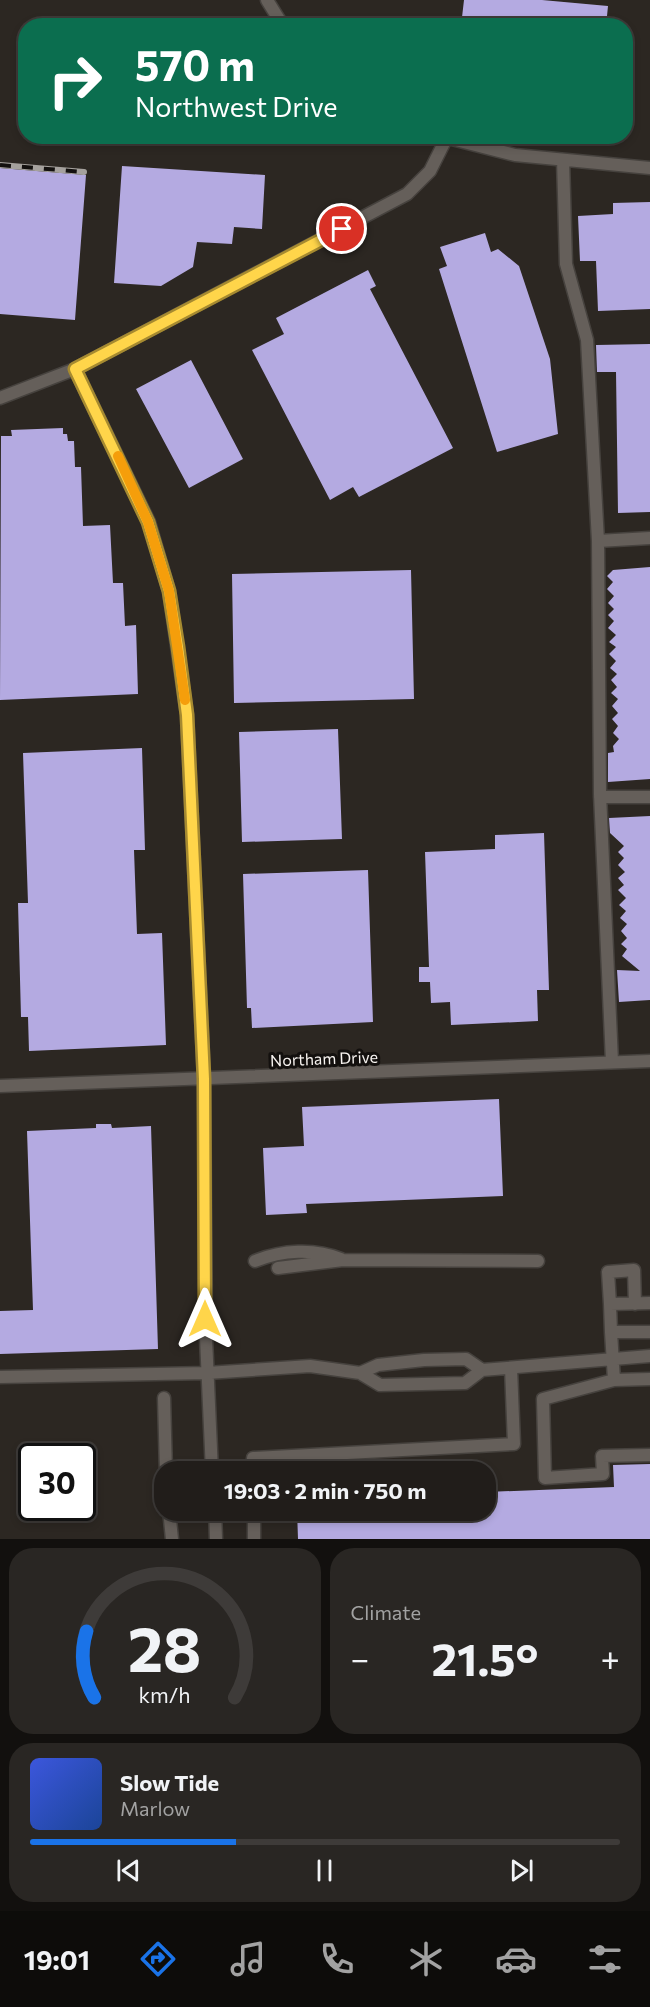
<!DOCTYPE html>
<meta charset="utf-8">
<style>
body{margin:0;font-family:Commissioner,sans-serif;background:#292623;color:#f1f3f6;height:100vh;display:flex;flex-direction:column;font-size:22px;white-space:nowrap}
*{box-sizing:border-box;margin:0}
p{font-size:20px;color:#a2a2a2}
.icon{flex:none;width:33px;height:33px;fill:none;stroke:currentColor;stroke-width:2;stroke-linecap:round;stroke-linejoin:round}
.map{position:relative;height:1539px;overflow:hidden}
.drawer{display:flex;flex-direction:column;gap:9px;padding:9px;background:#12100e;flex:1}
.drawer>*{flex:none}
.guide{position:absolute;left:18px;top:18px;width:615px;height:126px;border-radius:24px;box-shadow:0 3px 9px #0003,0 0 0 2px #3e3b39;background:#0b6e4f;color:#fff;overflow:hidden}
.speed{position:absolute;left:18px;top:1443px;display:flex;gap:12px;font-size:30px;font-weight:700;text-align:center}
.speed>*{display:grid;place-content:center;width:78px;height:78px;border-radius:50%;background:#211d1a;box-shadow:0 3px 9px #0003,0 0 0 2px #3e3b39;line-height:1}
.speed .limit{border:3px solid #111;border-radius:9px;background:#fff;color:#111}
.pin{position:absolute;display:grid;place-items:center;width:51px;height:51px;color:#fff;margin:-26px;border:3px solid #fff;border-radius:50%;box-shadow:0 2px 6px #0007}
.me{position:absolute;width:66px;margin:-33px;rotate:0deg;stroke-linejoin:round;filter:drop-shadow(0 0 4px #0008)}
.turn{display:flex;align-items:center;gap:21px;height:126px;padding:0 18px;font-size:27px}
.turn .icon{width:78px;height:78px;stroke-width:2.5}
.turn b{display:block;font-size:42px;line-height:51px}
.big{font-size:45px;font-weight:700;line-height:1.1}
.drawer .card{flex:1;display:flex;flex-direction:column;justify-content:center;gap:9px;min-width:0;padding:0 21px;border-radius:24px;background:#292623}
.drawer .dial{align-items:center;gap:0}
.dial svg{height:156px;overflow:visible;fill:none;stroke:#3e3b39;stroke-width:7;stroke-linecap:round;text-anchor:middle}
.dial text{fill:#f1f3f6;stroke:none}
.song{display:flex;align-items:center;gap:18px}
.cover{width:72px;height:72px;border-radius:9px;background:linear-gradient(135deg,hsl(230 70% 55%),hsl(220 70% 35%))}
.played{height:6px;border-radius:3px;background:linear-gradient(90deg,#1a73e8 35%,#3e3b39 35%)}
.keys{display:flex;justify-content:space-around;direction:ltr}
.heat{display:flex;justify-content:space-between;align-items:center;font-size:33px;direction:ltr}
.drawer .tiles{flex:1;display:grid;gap:9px;grid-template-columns:1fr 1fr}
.card:last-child{grid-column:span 2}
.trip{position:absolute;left:154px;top:1461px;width:342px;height:60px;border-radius:24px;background:#211d1a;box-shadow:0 3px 9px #0003,0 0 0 2px #3e3b39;font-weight:700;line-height:60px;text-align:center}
.tab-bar{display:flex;height:96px;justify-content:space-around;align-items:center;background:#0d0c0a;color:#a2a2a2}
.tab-bar .icon{width:42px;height:42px}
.tab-bar .selected{color:#1a73e8}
.tab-bar b{font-size:27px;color:#f1f3f6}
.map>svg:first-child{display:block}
.building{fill:#b4aae1}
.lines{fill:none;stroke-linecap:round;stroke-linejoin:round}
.minor-casing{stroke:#46423e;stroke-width:15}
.minor{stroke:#655f5a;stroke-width:12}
.rail-casing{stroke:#a5a19d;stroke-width:6}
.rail{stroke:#13100e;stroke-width:4;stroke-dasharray:11;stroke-linecap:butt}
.route-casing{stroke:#a68a30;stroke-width:15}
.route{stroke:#ffd54a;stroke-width:10}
.slow{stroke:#f59e0b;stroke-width:10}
.labels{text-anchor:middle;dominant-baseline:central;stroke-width:6;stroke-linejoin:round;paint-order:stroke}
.street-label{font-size:16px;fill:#f8f4f1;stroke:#13100e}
</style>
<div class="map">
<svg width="650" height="1539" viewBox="0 0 650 1539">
<rect width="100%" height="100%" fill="#2c2722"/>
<path class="building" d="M464 0H542L608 6 606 26H461Z
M122 166 265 175 262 229 234 227 232 244 197 242 193 267 161 286 114 283Z
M0 168 86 175 75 320 0 314Z
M650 202V309L598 311 596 261H580L578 216 613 214V203Z
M485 233 491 252 498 249 519 266 550 359 558 434 497 452 439 269 447 266 440 247Z
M368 270 376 286 370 289 453 448 359 497 353 487 330 500 252 350 284 334 276 318Z
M650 344V512L618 513 616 372H597L596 345Z
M191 360 243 459 189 488 136 389Z
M63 428V434H67L68 441H74L75 467H81L83 526 110 525 113 583H123L125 626 136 625 138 694 0 700 1 436H12L11 430Z
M650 567V779L608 782V753L614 752 613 746 619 739 613 733 618 726 612 719 618 713 612 706 618 699 611 693 617 687 611 680 617 674 610 668 616 661 609 654 616 647 609 642 616 635 608 628 614 621 608 615 614 609 608 603 614 596 607 589 613 582 607 576 613 570Z
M411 570 414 699 234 703 232 574Z
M338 729 342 839 242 842 239 732Z
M142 748 145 850H134L137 934 162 933 166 1045 29 1051 28 1017H21L18 903H28L23 753Z
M650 816V1000L619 1002 617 970 640 971 622 956 627 949 621 944 627 938 621 931 627 924 620 918 626 911 619 905 626 898 618 890 624 885 618 878 625 872 618 865 624 858 618 852 624 846 610 833 609 818Z
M544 833 549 990H537L538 1021 451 1025 450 1002 431 1003 430 982H419V967H429L425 852 495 849V835Z
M368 870 373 1022 252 1028 251 1008H247L243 874Z
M499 1099 503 1196 306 1204 307 1213 266 1215 263 1148 304 1146 302 1107Z
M96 1124H111L112 1128 151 1126 158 1349 0 1354V1311L33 1310 27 1131 96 1128Z
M650 1464V1539H298L297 1510H486V1492L614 1487 613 1465Z"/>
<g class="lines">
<defs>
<path id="minor" d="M267 0 283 26
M440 136 515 155 650 168
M563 160 566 264 587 340 598 541 650 538
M75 369 149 522 169 591 187 715 204 1079 206 1338 212 1472
M0 398 75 369 407 194 430 171 446 139
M598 541 600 794 612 1062
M600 797H650
M0 1086 650 1061
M255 1261C282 1250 314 1248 341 1259
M278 1268 343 1260 538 1261
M610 1304 611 1332
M635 1304 634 1270 608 1272 610 1304 650 1303
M360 1373 378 1365 424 1360 466 1359 482 1370
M0 1377 207 1373 310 1366 360 1373 380 1385 465 1383 482 1370 650 1356
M650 1379 614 1380 543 1399 545 1478 603 1474 602 1456 650 1455
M614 1380 611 1332H650
M164 1398 166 1472
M253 1472V1458L514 1444 511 1368
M169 1510 172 1539
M215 1510 216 1539
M254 1510V1539"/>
</defs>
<use href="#minor" class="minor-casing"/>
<use href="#minor" class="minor"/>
<defs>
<path id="rail" d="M0 165 84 172"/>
</defs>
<use href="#rail" class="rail-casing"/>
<use href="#rail" class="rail"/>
</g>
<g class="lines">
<defs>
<path id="route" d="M205 1319 204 1079 187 715 178 647 169 591 148 522 75 369 342 229"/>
</defs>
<use href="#route" class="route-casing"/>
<use href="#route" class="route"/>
<path class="slow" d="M118 456 148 522 169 591 185 700"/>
</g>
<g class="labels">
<g class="street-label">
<text transform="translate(324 1058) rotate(-2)">Northam Drive</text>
</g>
</g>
</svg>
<div class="speed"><div class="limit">30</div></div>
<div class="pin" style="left:342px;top:229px;background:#d93025"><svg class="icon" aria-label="arrive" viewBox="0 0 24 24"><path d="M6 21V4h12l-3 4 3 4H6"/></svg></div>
<svg class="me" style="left:205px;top:1319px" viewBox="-20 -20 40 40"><path d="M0-17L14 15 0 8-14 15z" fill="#ffd54a" stroke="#fff" stroke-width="4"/></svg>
<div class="trip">19:03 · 2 min · 750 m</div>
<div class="guide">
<div class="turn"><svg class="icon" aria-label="right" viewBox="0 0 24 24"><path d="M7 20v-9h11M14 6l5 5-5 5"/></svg><div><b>570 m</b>Northwest Drive</div></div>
</div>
</div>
<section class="drawer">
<div class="tiles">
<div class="card dial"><svg viewBox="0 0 100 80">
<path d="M14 69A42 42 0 1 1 86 69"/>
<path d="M14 69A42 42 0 0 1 10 35" stroke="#1a73e8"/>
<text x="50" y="56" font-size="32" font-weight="700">28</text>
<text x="50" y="72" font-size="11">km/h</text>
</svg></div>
<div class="card"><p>Climate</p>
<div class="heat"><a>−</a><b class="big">21.5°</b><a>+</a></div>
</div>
<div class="card">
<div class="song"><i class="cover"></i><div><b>Slow Tide</b><p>Marlow</p></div></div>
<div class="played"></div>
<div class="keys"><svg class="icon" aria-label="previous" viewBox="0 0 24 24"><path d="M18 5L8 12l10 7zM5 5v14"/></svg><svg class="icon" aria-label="pause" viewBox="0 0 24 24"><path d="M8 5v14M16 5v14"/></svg><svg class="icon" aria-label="next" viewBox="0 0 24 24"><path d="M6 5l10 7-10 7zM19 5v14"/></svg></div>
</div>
</div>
</section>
<nav class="tab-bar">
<b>19:01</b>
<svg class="icon selected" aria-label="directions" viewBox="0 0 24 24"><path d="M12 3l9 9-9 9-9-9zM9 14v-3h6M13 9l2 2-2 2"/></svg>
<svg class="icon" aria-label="music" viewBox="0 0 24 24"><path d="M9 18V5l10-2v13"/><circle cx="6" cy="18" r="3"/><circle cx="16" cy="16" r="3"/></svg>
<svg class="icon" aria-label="phone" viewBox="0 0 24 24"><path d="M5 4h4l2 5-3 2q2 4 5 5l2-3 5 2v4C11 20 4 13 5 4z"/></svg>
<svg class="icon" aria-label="climate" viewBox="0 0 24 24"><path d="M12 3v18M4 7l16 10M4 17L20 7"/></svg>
<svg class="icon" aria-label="car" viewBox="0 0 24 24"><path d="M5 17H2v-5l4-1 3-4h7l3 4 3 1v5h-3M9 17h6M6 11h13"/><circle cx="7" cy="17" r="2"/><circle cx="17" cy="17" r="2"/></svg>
<svg class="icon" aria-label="filters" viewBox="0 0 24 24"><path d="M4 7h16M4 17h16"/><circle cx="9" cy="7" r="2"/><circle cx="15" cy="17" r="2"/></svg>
</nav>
